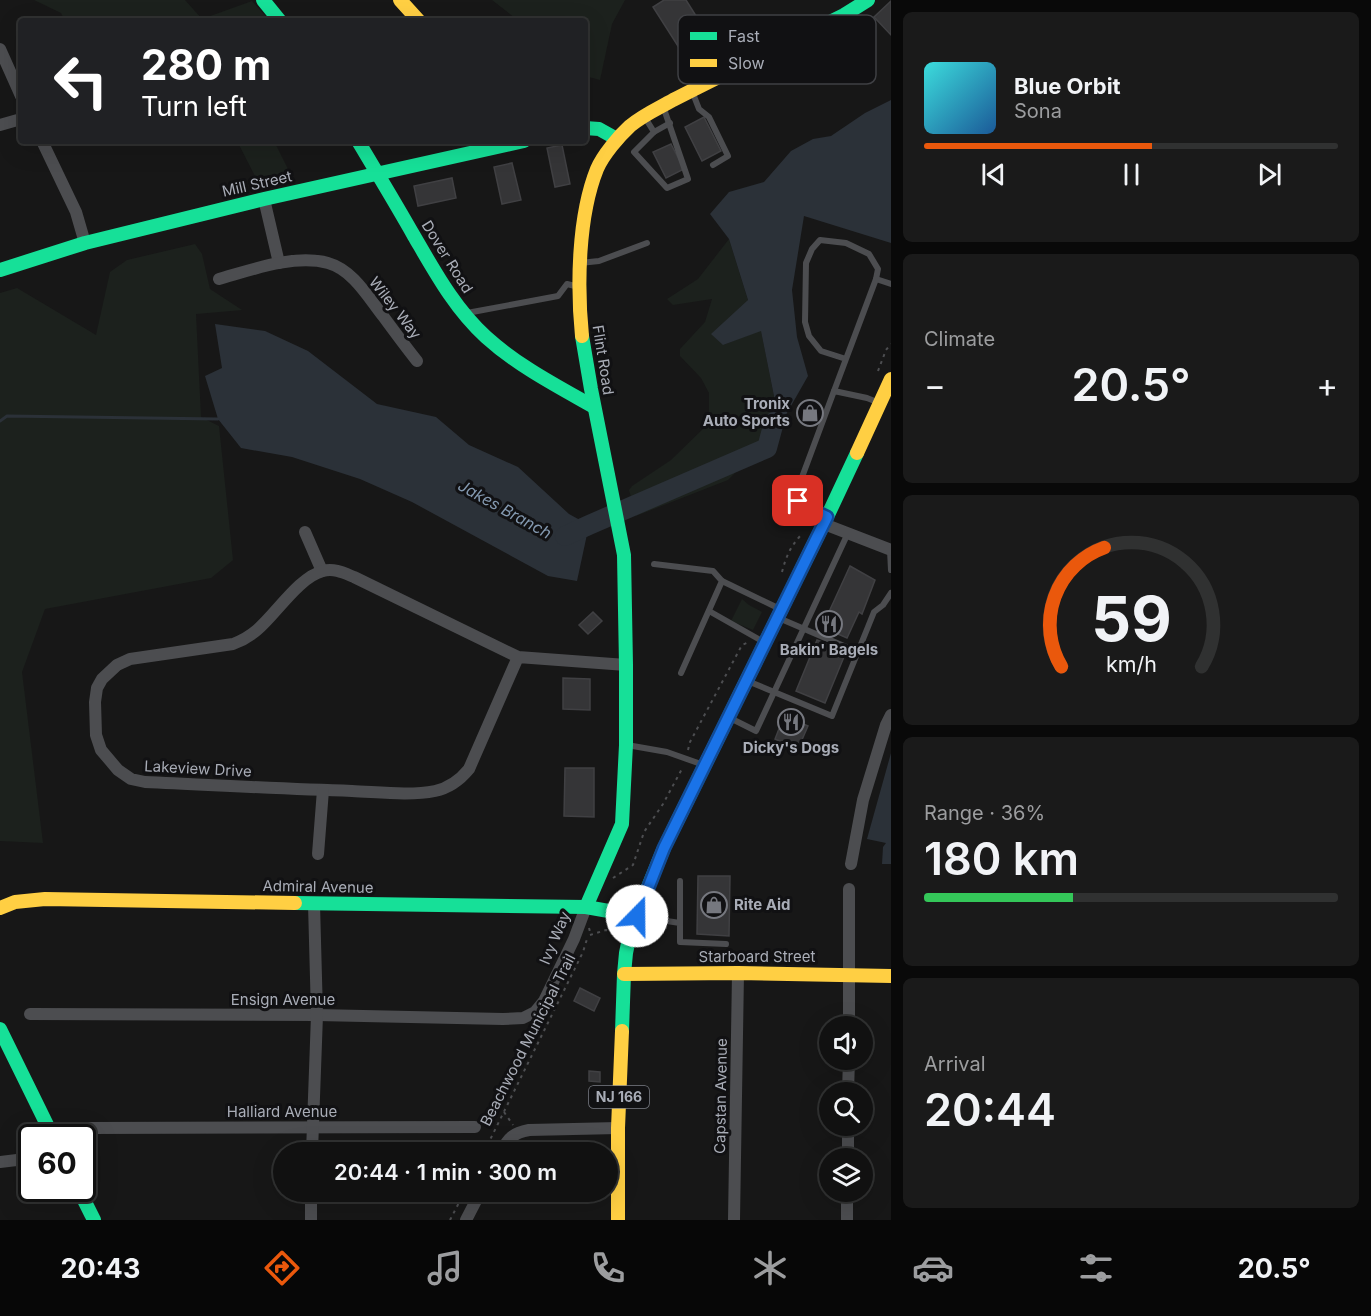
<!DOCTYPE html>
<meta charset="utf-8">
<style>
body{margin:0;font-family:Inter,sans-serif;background:#1a1a1a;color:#f1f3f6;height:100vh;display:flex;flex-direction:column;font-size:22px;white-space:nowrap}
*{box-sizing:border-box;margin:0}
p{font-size:20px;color:#9c9d9f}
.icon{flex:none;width:33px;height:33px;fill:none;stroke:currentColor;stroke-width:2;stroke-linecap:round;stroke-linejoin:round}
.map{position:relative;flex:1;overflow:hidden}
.panel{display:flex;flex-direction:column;gap:12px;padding:12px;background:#090909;width:480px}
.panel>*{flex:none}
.top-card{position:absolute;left:18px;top:18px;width:570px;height:126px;border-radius:6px;box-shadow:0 6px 24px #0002,0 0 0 2px #303131;background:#202124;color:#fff;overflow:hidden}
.controls{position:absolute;left:819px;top:1016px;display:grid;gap:12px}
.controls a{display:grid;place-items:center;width:54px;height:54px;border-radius:50%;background:#111;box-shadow:0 6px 24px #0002,0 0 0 2px #303131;font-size:30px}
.speed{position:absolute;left:18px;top:1124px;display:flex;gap:12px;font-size:30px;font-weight:700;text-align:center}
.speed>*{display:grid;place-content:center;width:78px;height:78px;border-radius:50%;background:#111;box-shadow:0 6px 24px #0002,0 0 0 2px #303131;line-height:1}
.speed .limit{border:3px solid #111;border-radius:9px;background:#fff;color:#111}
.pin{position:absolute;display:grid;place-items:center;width:51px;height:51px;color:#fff;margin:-26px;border-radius:12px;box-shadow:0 3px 9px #0006}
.me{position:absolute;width:66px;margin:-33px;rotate:22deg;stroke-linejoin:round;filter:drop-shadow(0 0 4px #0008)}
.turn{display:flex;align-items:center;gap:21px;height:126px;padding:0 24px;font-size:27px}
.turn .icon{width:78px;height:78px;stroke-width:2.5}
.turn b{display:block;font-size:42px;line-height:51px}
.big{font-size:45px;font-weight:600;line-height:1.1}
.panel .tile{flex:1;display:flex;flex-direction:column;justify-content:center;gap:9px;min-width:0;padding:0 21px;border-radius:9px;background:#1a1a1a}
.panel .dial{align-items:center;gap:0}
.dial svg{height:156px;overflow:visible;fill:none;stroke:#303131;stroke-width:7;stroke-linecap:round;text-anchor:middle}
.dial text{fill:#f1f3f6;stroke:none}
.song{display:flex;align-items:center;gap:18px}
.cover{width:72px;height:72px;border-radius:9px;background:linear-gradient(135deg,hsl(180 70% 55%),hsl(210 70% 35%))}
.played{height:6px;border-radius:3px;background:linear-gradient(90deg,#ea580c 55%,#303131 55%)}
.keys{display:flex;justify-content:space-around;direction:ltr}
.heat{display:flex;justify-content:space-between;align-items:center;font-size:33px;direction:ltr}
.charge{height:9px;border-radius:4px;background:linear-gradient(90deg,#34c759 36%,#303131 0)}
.trip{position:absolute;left:273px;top:1142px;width:345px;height:60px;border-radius:30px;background:#111;box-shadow:0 6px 24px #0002,0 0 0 2px #303131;font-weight:600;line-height:60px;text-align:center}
.tab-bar{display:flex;height:96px;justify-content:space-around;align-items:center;background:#070707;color:#9c9d9f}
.tab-bar .icon{width:42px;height:42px}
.tab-bar .current{color:#ea580c}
.tab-bar b{font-size:27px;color:#f1f3f6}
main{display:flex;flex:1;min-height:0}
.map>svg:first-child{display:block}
.green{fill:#1c211d}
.water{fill:#2b3138}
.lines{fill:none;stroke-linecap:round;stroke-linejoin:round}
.stream{stroke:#2b3138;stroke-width:3}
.river{stroke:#2b3138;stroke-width:20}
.building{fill:#353537;stroke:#404043;stroke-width:1.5}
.path{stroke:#4d4e51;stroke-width:2;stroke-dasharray:3 4.5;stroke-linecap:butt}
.lane{stroke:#4c4d50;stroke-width:6}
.street{stroke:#4c4d50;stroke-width:12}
.fast{stroke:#16e098;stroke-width:14}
.slow{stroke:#ffcf43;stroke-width:14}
.route-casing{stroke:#114b97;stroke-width:15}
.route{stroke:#1a73e8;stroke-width:10}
.labels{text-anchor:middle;stroke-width:6;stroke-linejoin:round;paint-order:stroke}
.shield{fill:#111113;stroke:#7b7e86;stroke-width:1.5}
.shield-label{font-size:14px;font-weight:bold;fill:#a9adb7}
.street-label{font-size:15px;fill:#a9adb7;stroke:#111113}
.poi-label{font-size:15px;font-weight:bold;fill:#a9adb7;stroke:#111113}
.water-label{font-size:16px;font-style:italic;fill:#8398af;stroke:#111113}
.key{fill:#111113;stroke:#3f4044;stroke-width:1.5}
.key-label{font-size:16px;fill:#a9adb7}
</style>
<main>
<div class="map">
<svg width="891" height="1220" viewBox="0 0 891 1220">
<rect width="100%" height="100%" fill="#171717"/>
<g class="green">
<polygon points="34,0 185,0 202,19 252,1 270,21 65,21 61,13"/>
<polygon points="492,0 625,0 612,24 600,80 585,76 585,21 519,21"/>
<polygon points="237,141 274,141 290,173 257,180"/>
<polygon points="729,239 748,300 723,345 761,330 775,401 758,450 728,480 636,516 629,490 632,486 671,460 709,423 709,393 701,378 680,356 680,349 705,322 712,299 673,305 667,299 698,279"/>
<polygon points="195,244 202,254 210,289 242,310 196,314 201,417 219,426 233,560 211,578 45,609 22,672 43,843 0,841 0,293 17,288 96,335 110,272 127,260"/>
<polygon points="742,599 749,605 762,612 753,630 731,621"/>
</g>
<g class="water">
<polygon points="891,100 891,243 804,216 792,290 797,337 808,376 767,448 775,401 761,331 723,345 711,334 748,300 729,239 710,214 729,192 764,182 791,151 813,139 831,136 865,113"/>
<polygon points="215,324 265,331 308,351 377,404 436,417 469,445 518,467 569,514 589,525 577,581 548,576 412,502 360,479 292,457 241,448 218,419 205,376 222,368"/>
<polygon points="891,753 891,864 882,864 883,847 886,843 867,839"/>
</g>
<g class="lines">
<polyline class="stream" points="0,421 7,416 218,419"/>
<polyline class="river" points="565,536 589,525 767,448 774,422"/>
</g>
<g class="building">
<polygon points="664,0 686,0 710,38 683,54 653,7"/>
<polygon points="891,1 891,35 874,17"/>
<polygon points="704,117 721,151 702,161 685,127"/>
<polygon points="671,144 684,169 666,178 653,152"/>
<polygon points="562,145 570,184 555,187 547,148"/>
<polygon points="512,163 521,200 502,204 494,167"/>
<polygon points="452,178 456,198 418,206 414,186"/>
<polygon points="850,566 875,580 862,614 859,612 847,638 822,627"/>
<polygon points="593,612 602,621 588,634 579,625"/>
<polygon points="817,640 846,652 825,703 796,691"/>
<polygon points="563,678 590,679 590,710 563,709"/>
<polygon points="784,716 808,726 798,749 775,739"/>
<polygon points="565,768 594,768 594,817 564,816"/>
<polygon points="698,876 730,876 729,936 697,934"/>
<polygon points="580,988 600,998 594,1011 574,1001"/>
<polygon points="589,1071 600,1072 600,1082 589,1081"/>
</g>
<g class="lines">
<g class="path">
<polyline points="878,371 886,350 891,344"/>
<path d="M782,572C786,557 790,547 801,535"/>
<polyline points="688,750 690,742 742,645 749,642"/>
<polyline points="613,878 633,865 644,832 663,804 683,767"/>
<polyline points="589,928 591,935"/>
<polyline points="590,935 606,930 614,932"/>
<polyline points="504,1112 513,1125"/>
<polyline points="484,1152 583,952 587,939"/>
<polyline points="450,1220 465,1191"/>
</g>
<g class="lane">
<polyline points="692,91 699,109 709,117 728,156 713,165"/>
<polyline points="644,116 654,132 634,152 667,188 688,179 663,106"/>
<polyline points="654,132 670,123"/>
<polyline points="580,263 599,261 647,243"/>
<polyline points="876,279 891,284"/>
<polyline points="467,313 558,296 567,284 579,287"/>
<polyline points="834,391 876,279 878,269 869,254 846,243 820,240 812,249 806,263 805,322 809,336 821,351 846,359"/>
<path d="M825,517C814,511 802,507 795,496L834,391L867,398L877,402"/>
<polyline points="890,550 891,570"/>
<polyline points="654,564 713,571 722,581 681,673"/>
<polyline points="722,581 778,608"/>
<polyline points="709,611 762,641"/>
<polyline points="781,619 858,652"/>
<polyline points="750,682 832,716 874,612 883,605 891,593"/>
<polyline points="732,719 756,731 848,533"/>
<polyline points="627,745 667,752 701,764"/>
<polyline points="640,917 680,923 680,942 726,944"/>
<polyline points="680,923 680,881"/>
</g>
<g class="street">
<polyline points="0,49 21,96"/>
<polyline points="0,125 21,119"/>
<polyline points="42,141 76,212 85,243"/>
<polyline points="264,199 279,263"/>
<path d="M219,279C251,270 294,254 328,263C353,270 368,297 383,316C394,331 405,346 417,361"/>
<polyline points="824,524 891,550"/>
<polyline points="305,532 322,571"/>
<path d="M518,657L469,769C460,780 449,788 435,791C410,796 378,792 352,791C283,789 214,785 145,782L131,779L118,770L101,750L96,735L95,702L97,688L102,679L117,665L130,659L233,644C241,641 250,636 257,630C276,614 299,577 323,571C334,568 344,573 354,577L518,657L626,665"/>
<polyline points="318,854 323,790"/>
<polyline points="851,864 863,800 886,725 891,715"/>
<polyline points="30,1014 317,1015 503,1019 523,1018 535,1012 544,1001 574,939 586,907"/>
<polyline points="849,1026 849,889"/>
<polyline points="848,1092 849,1059"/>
<polyline points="89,1128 475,1127"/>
<polyline points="312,1152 317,1015 314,904"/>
<path d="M501,1152C508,1138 513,1133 529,1130L618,1128"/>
<polyline points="848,1158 848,1125"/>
<polyline points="0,1162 25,1159"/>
<polyline points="311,1220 311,1191"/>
<polyline points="466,1220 481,1191"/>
<polyline points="734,1220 738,973"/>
<polyline points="847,1220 847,1191"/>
</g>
<g class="fast">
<polyline points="263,0 280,21"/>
<polyline points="771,51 844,15 868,0"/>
<polyline points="585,128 599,129 617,139"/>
<path d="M358,141C377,173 396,204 414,236C435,272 455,309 486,337C518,366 557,386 594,407"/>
<polyline points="0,270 85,243 264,199 524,141"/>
<polyline points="582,336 591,389 624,555 626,665 626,745 622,824 586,907"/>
<polyline points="295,903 586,907 637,916"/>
<polyline points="0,1029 53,1137"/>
<polyline points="622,1031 624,974 626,953 631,929 664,848 827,517 857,453"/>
<polyline points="78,1188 94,1220"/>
</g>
<g class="slow">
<polyline points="400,0 419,21"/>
<path d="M582,336C577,286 578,216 597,169C603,155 619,136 630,126C643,115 659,108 673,100C706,83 739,67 771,51"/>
<polyline points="857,453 891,379"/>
<polyline points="0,908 15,902 45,899 295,903"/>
<polyline points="624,974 738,973 891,976"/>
<polyline points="618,1220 618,1128 622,1031"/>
</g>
</g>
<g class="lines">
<defs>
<polyline id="route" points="637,916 664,848 827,517 806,507 798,501"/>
</defs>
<use href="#route" class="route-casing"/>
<use href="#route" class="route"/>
</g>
<defs>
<symbol id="shop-ring" viewBox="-11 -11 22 22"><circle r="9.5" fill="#111113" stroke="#76787f" stroke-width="1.5"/><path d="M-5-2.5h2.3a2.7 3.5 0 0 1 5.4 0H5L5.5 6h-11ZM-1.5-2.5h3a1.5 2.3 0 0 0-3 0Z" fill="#76787f"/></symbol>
<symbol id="restaurant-ring" viewBox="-11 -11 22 22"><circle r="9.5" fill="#111113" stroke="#76787f" stroke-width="1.5"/><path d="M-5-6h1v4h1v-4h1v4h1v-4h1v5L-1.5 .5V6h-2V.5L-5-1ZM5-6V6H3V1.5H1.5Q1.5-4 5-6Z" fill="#76787f"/></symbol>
</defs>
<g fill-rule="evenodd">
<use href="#shop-ring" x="795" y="398" width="30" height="30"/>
<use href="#restaurant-ring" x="814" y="609" width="30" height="30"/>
<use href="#restaurant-ring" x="776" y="707" width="30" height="30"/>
<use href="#shop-ring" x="699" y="890" width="30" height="30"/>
</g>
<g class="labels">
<rect class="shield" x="589" y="1086" width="60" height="22" rx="4.5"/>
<g class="shield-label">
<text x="619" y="1102">NJ 166</text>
</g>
<g class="street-label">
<text transform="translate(257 184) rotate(-13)" y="5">Mill Street</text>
<text transform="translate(447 257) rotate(58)" y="5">Dover Road</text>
<text transform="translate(395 308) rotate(52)" y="5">Wiley Way</text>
<text transform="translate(603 360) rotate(81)" y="5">Flint Road</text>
<text transform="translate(198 769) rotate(3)" y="5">Lakeview Drive</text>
<text transform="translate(318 887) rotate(1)" y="5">Admiral Avenue</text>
<text transform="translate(555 938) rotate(-67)" y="5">Ivy Way</text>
<text x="757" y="962">Starboard Street</text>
<text x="283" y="1005">Ensign Avenue</text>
<text transform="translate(528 1040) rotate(-63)" y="5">Beachwood Municipal Trail</text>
<text transform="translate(721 1096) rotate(-89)" y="5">Capstan Avenue</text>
<text x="282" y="1117">Halliard Avenue</text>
</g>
<g class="poi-label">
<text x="790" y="409" text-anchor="end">Tronix<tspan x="790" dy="17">Auto Sports</tspan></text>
<text x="829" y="655">Bakin' Bagels</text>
<text x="791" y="753">Dicky's Dogs</text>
<text x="734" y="910" text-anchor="start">Rite Aid</text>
</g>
<g class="water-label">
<text transform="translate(505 509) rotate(29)" y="6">Jakes Branch</text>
</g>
</g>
<rect x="678" y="15" width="198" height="69" rx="9" class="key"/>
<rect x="690" y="32" width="27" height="8" fill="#16e098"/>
<rect x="690" y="59" width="27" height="8" fill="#ffcf43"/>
<g class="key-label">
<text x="728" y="42">Fast</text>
<text x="728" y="69">Slow</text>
</g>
</svg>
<div class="controls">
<a><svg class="icon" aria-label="sound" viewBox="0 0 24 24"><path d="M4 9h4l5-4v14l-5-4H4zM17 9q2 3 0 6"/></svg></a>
<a><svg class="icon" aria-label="search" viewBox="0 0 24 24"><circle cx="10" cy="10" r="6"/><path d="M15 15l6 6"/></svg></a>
<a><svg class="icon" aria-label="layers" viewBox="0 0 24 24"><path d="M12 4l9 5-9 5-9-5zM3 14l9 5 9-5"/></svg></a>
</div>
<div class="speed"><div class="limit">60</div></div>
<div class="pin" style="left:798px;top:501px;background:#d93025"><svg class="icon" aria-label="arrive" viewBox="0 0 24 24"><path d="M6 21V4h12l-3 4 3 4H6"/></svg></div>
<svg class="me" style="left:637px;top:916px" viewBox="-20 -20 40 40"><circle r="19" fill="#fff"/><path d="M0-13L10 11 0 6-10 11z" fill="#1a73e8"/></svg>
<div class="trip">20:44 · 1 min · 300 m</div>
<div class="top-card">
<div class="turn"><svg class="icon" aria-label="left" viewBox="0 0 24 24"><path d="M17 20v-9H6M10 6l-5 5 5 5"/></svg><div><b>280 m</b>Turn left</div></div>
</div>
</div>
<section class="panel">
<div class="tile">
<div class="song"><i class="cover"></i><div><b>Blue Orbit</b><p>Sona</p></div></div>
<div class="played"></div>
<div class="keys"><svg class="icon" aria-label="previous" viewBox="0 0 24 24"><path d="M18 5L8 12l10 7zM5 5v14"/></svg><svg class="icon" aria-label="pause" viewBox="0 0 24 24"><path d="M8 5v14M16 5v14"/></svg><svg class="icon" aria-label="next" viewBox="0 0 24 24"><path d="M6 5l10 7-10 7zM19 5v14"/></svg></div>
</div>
<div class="tile"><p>Climate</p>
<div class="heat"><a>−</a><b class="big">20.5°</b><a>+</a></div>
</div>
<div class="tile dial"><svg viewBox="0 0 100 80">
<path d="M14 69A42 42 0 1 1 86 69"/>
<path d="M14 69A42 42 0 0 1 36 8" stroke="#ea580c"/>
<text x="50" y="56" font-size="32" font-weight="700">59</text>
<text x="50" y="72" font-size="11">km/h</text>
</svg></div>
<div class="tile"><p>Range · 36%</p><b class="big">180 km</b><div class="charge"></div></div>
<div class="tile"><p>Arrival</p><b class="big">20:44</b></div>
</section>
</main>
<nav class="tab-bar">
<b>20:43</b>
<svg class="icon current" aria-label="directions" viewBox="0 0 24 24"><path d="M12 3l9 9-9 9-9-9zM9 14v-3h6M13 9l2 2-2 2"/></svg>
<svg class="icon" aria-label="music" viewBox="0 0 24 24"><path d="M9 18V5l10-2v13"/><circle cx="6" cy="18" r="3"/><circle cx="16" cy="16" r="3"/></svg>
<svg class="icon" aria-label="phone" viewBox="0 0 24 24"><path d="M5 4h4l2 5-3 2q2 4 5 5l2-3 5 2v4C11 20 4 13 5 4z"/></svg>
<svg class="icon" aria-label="climate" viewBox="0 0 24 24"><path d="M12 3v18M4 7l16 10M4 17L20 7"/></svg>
<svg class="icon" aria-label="car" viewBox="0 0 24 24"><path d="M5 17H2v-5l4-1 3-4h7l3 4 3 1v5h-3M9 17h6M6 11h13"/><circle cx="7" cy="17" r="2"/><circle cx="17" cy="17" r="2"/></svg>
<svg class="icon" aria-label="filters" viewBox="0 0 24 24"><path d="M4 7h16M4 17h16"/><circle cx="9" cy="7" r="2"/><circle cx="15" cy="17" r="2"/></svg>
<b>20.5°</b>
</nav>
